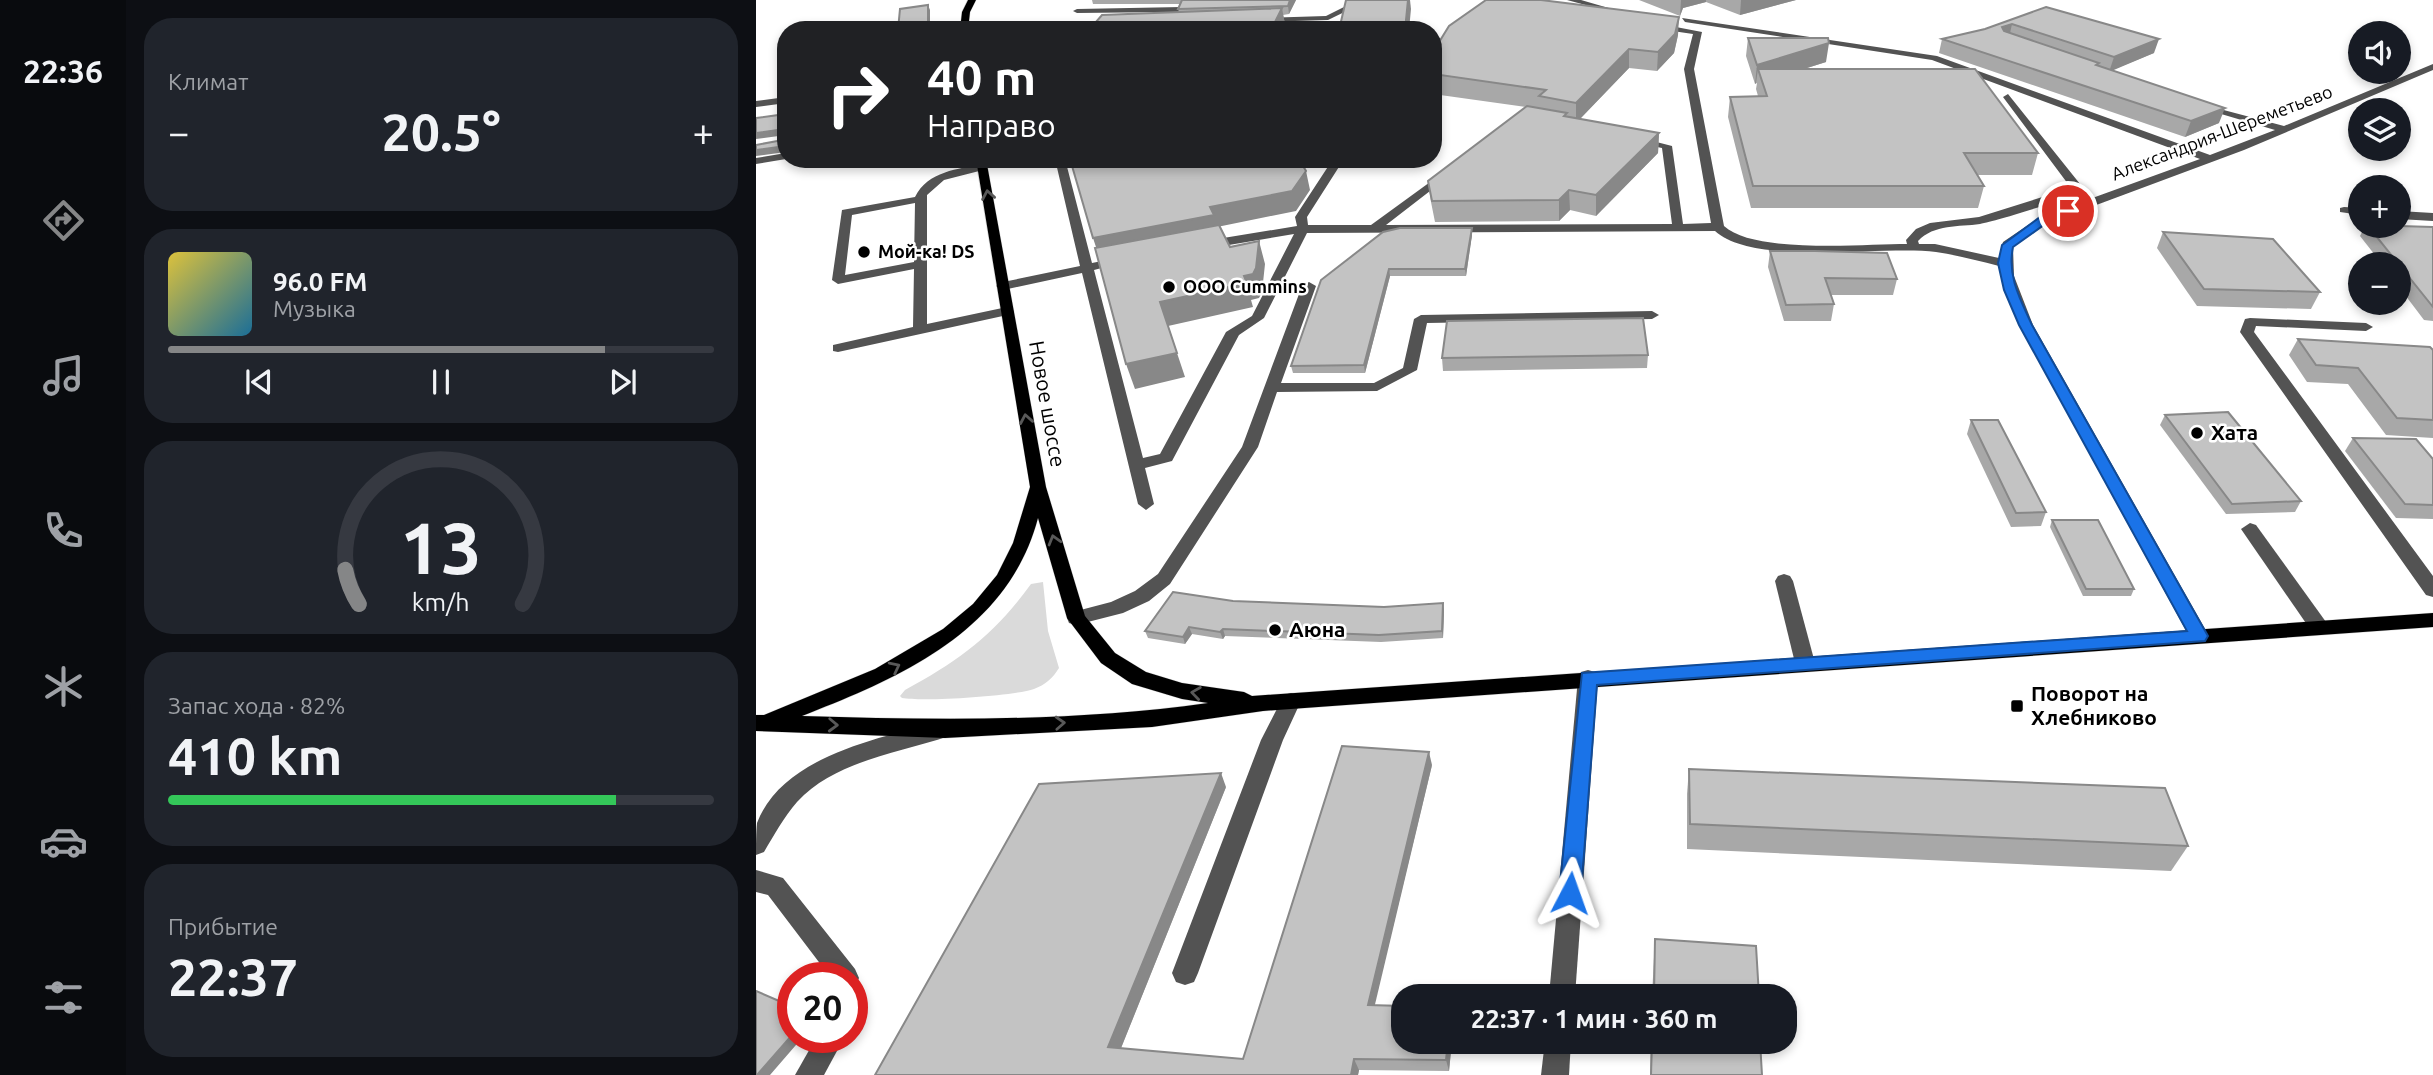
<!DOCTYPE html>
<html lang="ru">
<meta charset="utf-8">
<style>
body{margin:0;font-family:Ubuntu,sans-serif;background:#20242c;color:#f1f3f6;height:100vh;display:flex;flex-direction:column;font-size:26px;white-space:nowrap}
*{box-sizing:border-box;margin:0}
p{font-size:23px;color:#9ea1a6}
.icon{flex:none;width:38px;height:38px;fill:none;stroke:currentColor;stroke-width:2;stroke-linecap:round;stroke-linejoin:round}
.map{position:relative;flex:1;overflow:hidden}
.side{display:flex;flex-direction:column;gap:18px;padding:18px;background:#0d0f14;width:630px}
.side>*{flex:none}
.guide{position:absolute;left:21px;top:21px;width:665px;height:147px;border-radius:28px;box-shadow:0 4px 10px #0003;background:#202124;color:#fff;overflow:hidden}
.tools{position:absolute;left:1592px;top:21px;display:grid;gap:14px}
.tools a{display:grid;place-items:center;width:63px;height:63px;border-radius:50%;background:#171b24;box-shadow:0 4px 10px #0003;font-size:35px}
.speed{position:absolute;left:21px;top:962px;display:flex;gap:14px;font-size:35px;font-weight:700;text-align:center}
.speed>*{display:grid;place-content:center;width:91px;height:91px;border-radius:50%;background:#171b24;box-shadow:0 4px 10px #0003;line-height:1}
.speed .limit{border:10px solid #d22;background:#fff;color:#111}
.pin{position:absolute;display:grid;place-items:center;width:60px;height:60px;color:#fff;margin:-30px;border:4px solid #fff;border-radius:50%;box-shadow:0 2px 7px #0007}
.me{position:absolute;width:77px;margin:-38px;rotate:4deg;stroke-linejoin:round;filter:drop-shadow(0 0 5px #0008)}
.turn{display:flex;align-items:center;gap:24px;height:147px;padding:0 35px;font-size:32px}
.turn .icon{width:91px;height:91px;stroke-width:2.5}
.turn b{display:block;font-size:49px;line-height:60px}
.big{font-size:52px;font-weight:700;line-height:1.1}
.side .card{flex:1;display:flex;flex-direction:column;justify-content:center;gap:10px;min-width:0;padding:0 24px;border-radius:28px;background:#20242c}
.side .dial{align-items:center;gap:0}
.dial svg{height:182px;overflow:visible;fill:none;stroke:#363941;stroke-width:7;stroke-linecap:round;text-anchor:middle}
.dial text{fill:#f1f3f6;stroke:none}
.song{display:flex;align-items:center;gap:21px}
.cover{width:84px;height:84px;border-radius:10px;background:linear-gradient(135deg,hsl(50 70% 55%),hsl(200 70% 35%))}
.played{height:7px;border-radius:4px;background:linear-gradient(90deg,#858687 80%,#363941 80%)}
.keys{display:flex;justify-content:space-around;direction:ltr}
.heat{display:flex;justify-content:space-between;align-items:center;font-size:38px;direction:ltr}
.charge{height:10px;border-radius:5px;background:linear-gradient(90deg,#34c759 82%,#363941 0)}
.trip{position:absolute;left:635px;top:984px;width:406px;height:70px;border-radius:28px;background:#171b24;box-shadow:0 4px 10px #0003;font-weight:700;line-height:70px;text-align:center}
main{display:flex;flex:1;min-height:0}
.tabs{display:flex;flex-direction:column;width:126px;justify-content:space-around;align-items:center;background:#090b0e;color:#9ea1a6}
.tabs .icon{width:49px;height:49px}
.tabs .on{color:#858687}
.tabs b{font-size:32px;color:#f1f3f6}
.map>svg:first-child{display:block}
.green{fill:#dadada}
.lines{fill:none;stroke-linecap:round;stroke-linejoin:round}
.major-casing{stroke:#dbdbdb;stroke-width:1}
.minor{fill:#535353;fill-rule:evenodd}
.major{fill:#000;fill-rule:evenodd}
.wall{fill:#a8a8a8}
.shaded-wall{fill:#888}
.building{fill:#c3c3c3;stroke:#888;stroke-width:2}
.oneway{stroke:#595959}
.route{fill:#1a73e8;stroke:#114b97;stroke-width:2}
.poi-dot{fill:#000;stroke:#fff;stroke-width:2.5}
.labels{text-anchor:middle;stroke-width:5;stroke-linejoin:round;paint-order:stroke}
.far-street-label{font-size:18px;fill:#000;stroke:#fff}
.far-poi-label{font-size:18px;font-weight:bold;fill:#000;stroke:#fff;text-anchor:start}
.street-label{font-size:21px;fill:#000;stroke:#fff}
.poi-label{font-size:21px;font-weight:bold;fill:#000;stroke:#fff;text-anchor:start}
</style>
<main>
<nav class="tabs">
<b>22:36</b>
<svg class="icon on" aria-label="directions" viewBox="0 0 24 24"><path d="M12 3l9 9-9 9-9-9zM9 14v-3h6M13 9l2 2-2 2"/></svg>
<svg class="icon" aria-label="music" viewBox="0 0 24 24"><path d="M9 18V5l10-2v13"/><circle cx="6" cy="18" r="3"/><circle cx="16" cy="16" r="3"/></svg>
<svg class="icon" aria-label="phone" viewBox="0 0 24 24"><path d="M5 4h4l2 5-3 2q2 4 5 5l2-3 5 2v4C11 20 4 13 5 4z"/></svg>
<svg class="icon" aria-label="climate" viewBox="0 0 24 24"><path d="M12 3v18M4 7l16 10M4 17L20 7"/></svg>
<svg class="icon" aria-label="car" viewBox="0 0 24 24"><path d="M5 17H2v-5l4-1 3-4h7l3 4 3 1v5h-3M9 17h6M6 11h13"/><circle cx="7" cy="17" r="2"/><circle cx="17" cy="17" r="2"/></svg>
<svg class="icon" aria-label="filters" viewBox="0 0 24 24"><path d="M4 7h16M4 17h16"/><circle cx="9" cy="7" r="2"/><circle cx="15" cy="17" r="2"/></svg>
</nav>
<section class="side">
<div class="card"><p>Климат</p>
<div class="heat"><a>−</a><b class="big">20.5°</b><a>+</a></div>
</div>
<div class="card">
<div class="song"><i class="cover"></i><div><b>96.0 FM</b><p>Музыка</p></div></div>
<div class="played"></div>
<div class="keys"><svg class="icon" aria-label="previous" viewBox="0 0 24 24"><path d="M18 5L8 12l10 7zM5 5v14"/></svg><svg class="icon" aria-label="pause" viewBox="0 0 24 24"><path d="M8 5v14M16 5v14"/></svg><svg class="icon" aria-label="next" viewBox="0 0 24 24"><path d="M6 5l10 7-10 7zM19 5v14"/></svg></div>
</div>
<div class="card dial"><svg viewBox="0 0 100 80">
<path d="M14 69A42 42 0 1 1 86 69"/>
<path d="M14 69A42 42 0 0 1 8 54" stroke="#858687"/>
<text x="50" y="56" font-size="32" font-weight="700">13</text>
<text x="50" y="72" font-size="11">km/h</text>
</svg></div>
<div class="card"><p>Запас хода · 82%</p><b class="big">410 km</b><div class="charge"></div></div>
<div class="card"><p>Прибытие</p><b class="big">22:37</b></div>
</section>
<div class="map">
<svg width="1677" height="1075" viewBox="0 0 1677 1075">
<rect width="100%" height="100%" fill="#fff"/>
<path class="green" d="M287,582L292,631L303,668C297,678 289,685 278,689C258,696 168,702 146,698L144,696L149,690C204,660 238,635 275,584Z"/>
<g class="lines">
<defs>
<g id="major">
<polygon points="212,0 220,0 214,12 212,30 204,30 206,12"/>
<path d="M220,159H230L290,487L329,616L359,653L390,672L426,683L488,692L496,696L1677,613V627L507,711L396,727L189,738L0,731V715H8L119,669L187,629L217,604L241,575L257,543L274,487ZM282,518L311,618L345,663L376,684L426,699L452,703C318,722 181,720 46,716C146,677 252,631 282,518Z"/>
</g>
</defs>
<use href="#major" class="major-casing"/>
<g class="minor">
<polygon points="602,0 625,0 609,2 572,20 504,22 500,20 504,18 570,16"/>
<polygon points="811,0 825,0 856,9 852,11"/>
<polygon points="426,7 414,25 410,23 417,12 321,13 317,11 321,9"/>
<path d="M926,18L1181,56L1454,155L1519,130L1445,108V104L1528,126L1677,64V70L1488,150L1292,223L1257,247L1258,276L1277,325L1453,636L1450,641H1436L1433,636L1263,325L1247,286L1243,266C1223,261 1201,255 1180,252C1126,245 999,267 959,231L551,233L508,318L483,335L416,461L389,468L398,504L390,510L382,504L326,273L247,290L240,286L247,282L324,266L299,159H309L336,263L366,257L372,261L338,270L387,458L404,454L470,332L496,316L538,234L449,249L443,245L449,241L541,226L539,217L577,159H588L551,217L552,225H615L692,169L697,172L696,174L630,225L916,224L906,148L877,142V138L881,137L916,146L927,224L955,223L928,69L937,34L896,28L899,23L946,32L938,69L968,226C998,254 1108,244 1151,244L1150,240L1160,229L1174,223L1223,217L1315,188L1247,97L1252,94L1328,189C1314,199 1243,220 1224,224C1203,227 1178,224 1162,241L1163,244H1179L1243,258L1247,242L1284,217L1444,159L1176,60L929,22Z"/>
<polygon points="349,23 346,28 301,30 305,27"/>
<polygon points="30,97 30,103 0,107 0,101"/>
<polygon points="30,153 30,159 0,164 0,158"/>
<path d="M227,164L231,165V169L188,180L171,195V324L251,307L258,311L256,314L82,352L77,351V345L157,327L158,269L82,284L76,280L86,210L159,197C172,171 202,169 227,164ZM159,203L158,262L89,275L96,215Z"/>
<polygon points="1588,207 1605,208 1605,215 1584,212 1584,208"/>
<polygon points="1643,211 1677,213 1677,221 1643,219"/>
<polygon points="553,282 560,286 525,383 618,383 647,368 658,319 665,315 896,311 903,315 896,319 671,323 661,370 621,391 521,392 502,447 414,584 393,601 367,613 320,625 313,623 311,618 313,613 355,602 379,591 402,574 486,447 546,286"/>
<polygon points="1494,318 1610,323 1617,327 1610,331 1500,326 1498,332 1677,576 1677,597 1670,595 1484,332 1489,319"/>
<polygon points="1494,523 1500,525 1570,622 1573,627 1570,632 1556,632 1485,529"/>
<polygon points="1028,574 1034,576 1037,581 1059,663 1056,668 1049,671 1042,668 1039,663 1019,581 1022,576"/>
<polygon points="832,670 839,672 842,678 819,996 793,996 822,678 825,672"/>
<polygon points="535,693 542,695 545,701 527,740 442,973 438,982 429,985 420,982 416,973 505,740 528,695"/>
<path d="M186,721L193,724L196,730L193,736C141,754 80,760 41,802C28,817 18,835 8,852L0,855C0,846 0,832 1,823C27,755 125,738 186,721Z"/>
<polygon points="0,870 27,878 99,969 103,978 99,987 96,988 96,978 75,978 12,895 0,892"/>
<polygon points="60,1038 88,1038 68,1075 39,1075"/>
<polygon points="789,1041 815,1041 813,1075 785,1075"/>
</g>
<use href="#major" class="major"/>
</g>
<g class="wall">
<polygon points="336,0 540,0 533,14 527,15 529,24 526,30 333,30 423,12 422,9 424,4 337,4"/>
<polygon points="883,0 1040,0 984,15 950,2 927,8 924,16"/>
<polygon points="1290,7 1398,53 1356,70 1463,123 1429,137 1183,53 1186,39 1229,29"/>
<polygon points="922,35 918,53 901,71 873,68 824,119 903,133 902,153 840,216 814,210 803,221 679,222 675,202 672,181 770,107 677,94 677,52"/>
<polygon points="992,38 1070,62 1048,69 1282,153 1276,175 1221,175 1228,186 1222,208 995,208 972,117 974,97 1002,96 1000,89 1001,83 999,84 990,56"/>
<polygon points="1609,226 1643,226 1677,227 1677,321 1668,320 1643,287 1643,264 1626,264 1604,236"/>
<polygon points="627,232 716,235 710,276 634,276 609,373 537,373 535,366"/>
<polygon points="1407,232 1564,292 1555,309 1441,306 1401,248"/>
<polygon points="1014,251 1141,279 1137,295 1075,295 1078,304 1075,321 1028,321 1012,267"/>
<polygon points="1542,339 1677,350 1677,438 1630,435 1592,384 1551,382 1533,355"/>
<polygon points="892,355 891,368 687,371 686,358"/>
<polygon points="1409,415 1545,501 1539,512 1470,514 1404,425"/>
<polygon points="1215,420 1290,512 1285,526 1255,527 1211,434"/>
<polygon points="1597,438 1677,459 1677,519 1640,518 1589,451"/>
<polygon points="1296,520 1378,589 1375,596 1327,596 1294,527"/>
<polygon points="477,601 628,607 687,603 688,610 687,638 625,642 469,636 467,639 436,634 429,644 392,638 389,631"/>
<polygon points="676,765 618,1005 696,1041 693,1071 603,1070 602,1075 119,1075 470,787 365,1048 487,1059"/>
<polygon points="933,769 1432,846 1415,871 931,849 931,794"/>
<polygon points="899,939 1003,996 896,996"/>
<polygon points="895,1041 1004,1041 1006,1075 894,1075"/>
</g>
<g class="shaded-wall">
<polygon points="534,0 540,0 533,14 532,6"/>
<polygon points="652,0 654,0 655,9 653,30 649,30"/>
<polygon points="925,0 950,0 950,2 927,8 924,16"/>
<polygon points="985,0 1040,0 984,15"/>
<polygon points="172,5 174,10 174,30 172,30"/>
<polygon points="526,8 529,24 526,30 517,30 516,28"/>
<polygon points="923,17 922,35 918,53 901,71 902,52"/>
<polygon points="1256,24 1253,38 1243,41 1246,27"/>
<polygon points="1403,39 1398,53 1353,72 1358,57"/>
<polygon points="1073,43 1070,62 1006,82 1002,69 1000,83 999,84 1001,65"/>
<polygon points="873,49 873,68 820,123 820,103"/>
<polygon points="1469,108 1463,123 1429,137 1435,121"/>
<polygon points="29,129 30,135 0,139 0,133"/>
<polygon points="903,133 902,153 840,216 840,195"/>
<polygon points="30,146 30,152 0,156 0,150"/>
<polygon points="550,171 554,190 540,211 461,227 344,259 337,238 454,207"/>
<polygon points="813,190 814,210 803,221 803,200"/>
<polygon points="716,228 716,235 710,276 709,269"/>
<polygon points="503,241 509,264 506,292 503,298 495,300 497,307 412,326 404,302 488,276"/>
<polygon points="633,269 634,276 609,373 608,365"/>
<polygon points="421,353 429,377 379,389 370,364"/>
<polygon points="687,603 688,610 687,638 686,631"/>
<polygon points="433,627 436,634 429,644 427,637"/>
<polygon points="467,629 469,636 467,639 464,632"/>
<polygon points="673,752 676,765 616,1017 612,1005"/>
<polygon points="465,773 470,787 361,1058 352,1047"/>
<polygon points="37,1034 37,1038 46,1038 14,1075 1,1075"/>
<polygon points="692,1041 696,1041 693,1071 690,1060"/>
<polygon points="598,1059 603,1070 602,1075 595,1075"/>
</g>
<g class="building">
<polygon points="426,0 534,0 532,6 422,9"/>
<polygon points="590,0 652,0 649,30 583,30"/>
<polygon points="730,0 785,0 923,17 919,34 902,52 873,49 820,103 783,96 790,90 677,74 677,52 693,26"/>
<polygon points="172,5 172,30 142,30 144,9"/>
<polygon points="1290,7 1403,39 1358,57 1256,24 1246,27 1248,31 1343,63 1340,65 1469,108 1435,121 1186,39 1229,29"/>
<polygon points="526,8 516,28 458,30 333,30 346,15"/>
<polygon points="992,38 1072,38 1073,43 1001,65"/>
<polygon points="1002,69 1219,69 1282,153 1208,153 1228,186 997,186 974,97 1011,96"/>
<polygon points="771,106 811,113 808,116 903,133 840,195 813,190 803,200 676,201 672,181"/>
<polygon points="30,114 30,146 0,150 0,145 27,140 29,129 0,133 0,118"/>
<polygon points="314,159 543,159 550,171 536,191 454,207 458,215 337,238"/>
<polygon points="463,225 474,247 503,241 500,268 497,274 488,276 491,283 404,302 421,353 370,364 339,248"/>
<polygon points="1612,226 1643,226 1677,227 1677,307"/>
<polygon points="644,228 716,228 709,269 633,269 608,365 535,366 565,280 627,232"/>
<polygon points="1407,232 1517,239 1564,292 1448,289"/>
<polygon points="1014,251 1059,251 1131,253 1141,279 1069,278 1078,304 1030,305"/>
<polygon points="887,318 892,355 686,358 691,321"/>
<polygon points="1542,339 1674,347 1677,350 1677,420 1641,418 1602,368 1560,365"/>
<polygon points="1472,412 1545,501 1476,504 1409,415"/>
<polygon points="1215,420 1242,420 1290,512 1260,513"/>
<polygon points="1597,438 1660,439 1677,459 1677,505 1649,504"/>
<polygon points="1296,520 1342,520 1378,589 1330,589"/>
<polygon points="417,592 477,601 628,607 687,603 686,631 623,635 467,629 464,632 433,627 427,637 389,631"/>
<polygon points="586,746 673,752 612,1005 648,1006 648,1041 692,1041 690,1060 598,1059 595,1075 119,1075 283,784 465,773 352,1047 487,1059"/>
<polygon points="933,769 1409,788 1432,846 934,824"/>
<polygon points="899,939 1000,946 1003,996 898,996"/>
<polygon points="0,991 37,1007 37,1034 1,1075 0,1075"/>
<polygon points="896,1041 1004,1041 1006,1075 895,1075"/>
</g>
<defs><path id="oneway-chevron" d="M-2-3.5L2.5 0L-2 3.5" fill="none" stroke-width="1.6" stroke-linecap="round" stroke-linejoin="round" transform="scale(1.75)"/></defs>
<g class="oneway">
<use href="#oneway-chevron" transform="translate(232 195) rotate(-100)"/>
<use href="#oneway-chevron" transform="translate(270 419) rotate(-100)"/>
<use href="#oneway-chevron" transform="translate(298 540) rotate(-106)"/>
<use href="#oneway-chevron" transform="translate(139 667) rotate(-27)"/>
<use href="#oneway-chevron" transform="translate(440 693) rotate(-172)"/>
<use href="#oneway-chevron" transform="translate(304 723) rotate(-3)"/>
<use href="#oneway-chevron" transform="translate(77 725) rotate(2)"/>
</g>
<path class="route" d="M1312,208L1317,211L1315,213L1292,222L1257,247C1251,276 1264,299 1276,325L1452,636L1449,641L841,685L825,893L822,900L814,903L806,900L803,893L826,673L1431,631L1263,325L1248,290L1242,263L1246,245L1284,217Z"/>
<g class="poi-dot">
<circle cx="108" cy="252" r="7"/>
<circle cx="413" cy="287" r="7"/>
<circle cx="1441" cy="433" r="7"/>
<circle cx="519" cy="630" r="7"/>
<rect x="1254" y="699" width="14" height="14" rx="3.5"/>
</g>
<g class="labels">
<g class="far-street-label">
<text transform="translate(1466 133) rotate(-21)" y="6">Александрия-Шереметьево</text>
</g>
<g class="far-poi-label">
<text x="122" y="258">Мой-ка! DS</text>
<text x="427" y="293">OOO Cummins</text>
</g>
<g class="street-label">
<text transform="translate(291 404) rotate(80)" y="7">Новое шоссе</text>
</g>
<g class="poi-label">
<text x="1455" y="440">Хата</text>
<text x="533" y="637">Аюна</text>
<text x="1275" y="701">Поворот на<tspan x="1275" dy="24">Хлебниково</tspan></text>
</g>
</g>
</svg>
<div class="tools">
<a><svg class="icon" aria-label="sound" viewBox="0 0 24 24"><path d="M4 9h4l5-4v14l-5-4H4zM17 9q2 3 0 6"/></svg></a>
<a><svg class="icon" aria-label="layers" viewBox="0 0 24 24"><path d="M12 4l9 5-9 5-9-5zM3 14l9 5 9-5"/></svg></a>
<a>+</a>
<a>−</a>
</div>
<div class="speed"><div class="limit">20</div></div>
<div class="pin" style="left:1312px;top:211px;background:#d93025"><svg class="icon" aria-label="arrive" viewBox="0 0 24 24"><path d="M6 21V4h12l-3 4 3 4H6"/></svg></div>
<svg class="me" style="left:814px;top:893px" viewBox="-20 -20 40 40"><path d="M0-17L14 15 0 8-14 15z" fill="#1a73e8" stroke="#fff" stroke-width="4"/></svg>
<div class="trip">22:37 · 1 мин · 360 m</div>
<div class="guide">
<div class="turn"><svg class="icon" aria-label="right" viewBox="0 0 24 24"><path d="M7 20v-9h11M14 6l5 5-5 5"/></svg><div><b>40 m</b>Направо</div></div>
</div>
</div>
</main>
